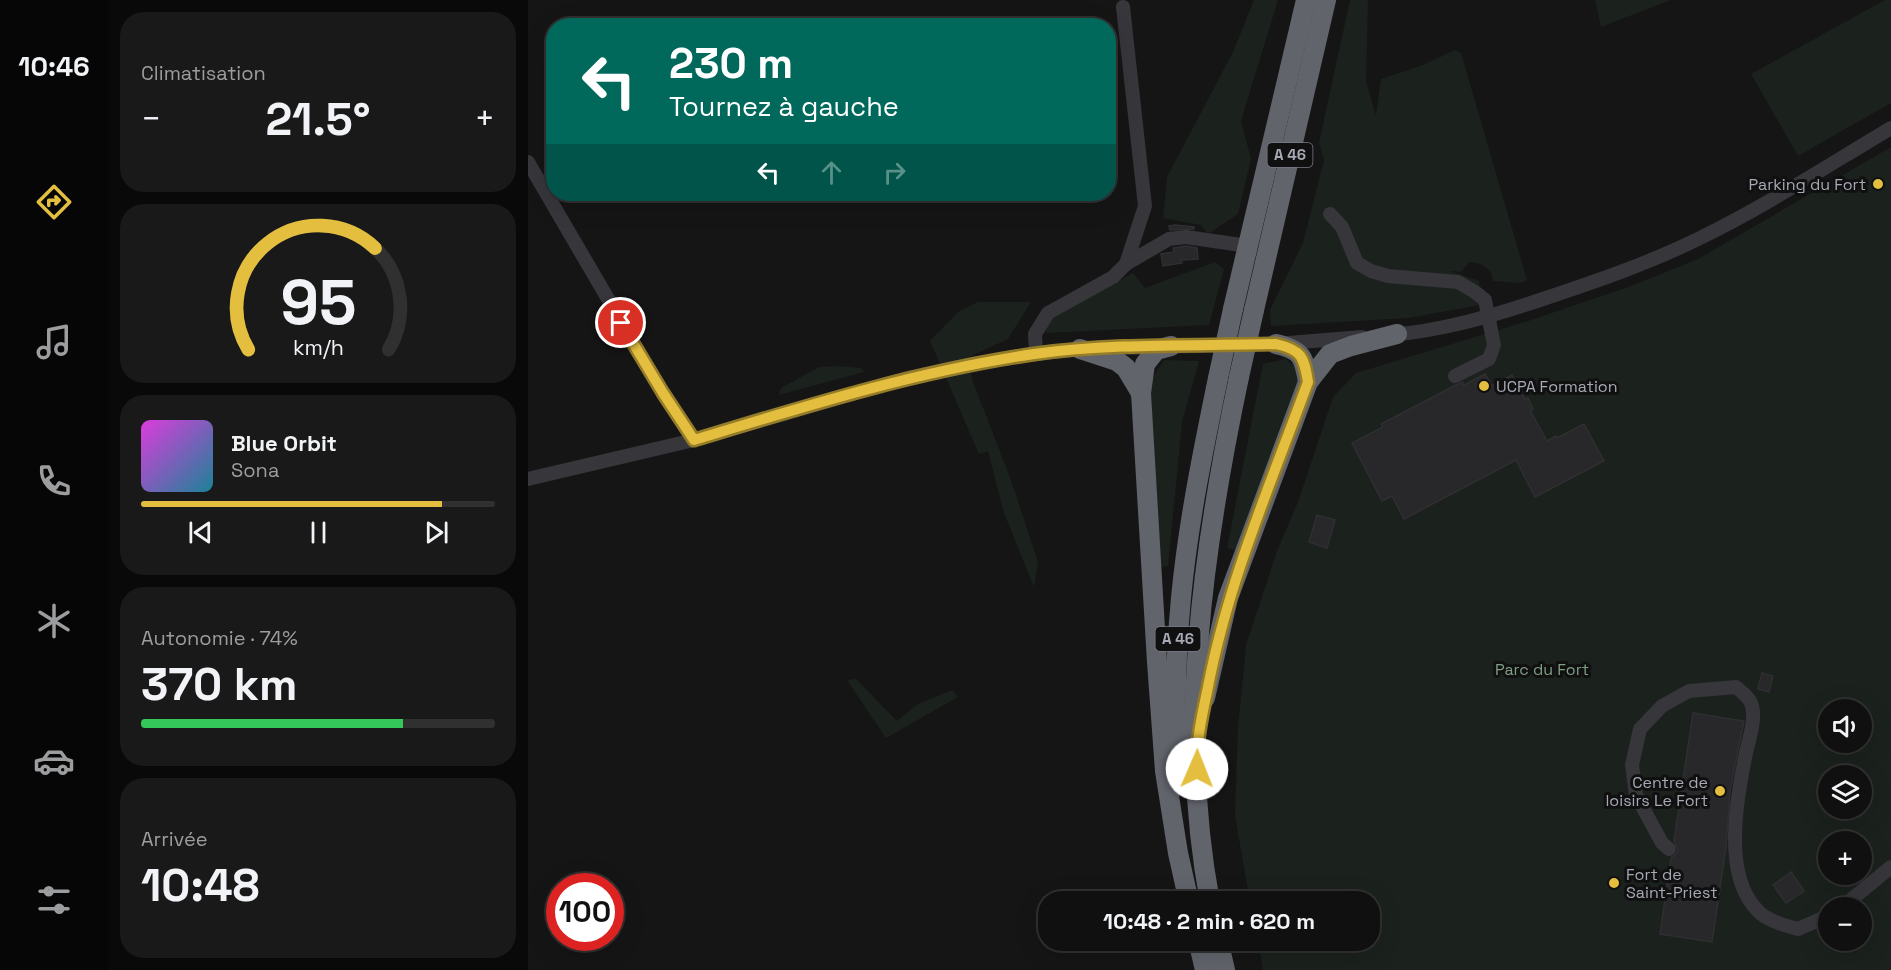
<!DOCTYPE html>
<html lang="fr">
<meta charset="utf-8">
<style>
body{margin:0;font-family:"Space Grotesk",sans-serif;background:#191919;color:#f1f3f6;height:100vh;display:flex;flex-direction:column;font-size:22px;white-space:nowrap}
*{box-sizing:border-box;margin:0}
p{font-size:20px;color:#9c9d9f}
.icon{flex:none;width:33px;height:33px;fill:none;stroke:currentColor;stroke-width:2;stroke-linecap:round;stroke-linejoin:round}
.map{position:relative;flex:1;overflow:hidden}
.sheet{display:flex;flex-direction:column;gap:12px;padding:12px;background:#090909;width:420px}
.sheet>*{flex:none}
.guide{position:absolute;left:18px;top:18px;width:570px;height:183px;border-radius:24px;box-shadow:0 6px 24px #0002,0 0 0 2px #303030;background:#00695c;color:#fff;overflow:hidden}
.fabs{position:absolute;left:1290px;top:699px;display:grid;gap:12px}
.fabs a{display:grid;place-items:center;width:54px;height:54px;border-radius:50%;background:#101010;box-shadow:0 6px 24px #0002,0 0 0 2px #303030;font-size:30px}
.speed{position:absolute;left:18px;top:873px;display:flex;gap:12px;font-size:30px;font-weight:700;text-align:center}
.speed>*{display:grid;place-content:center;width:78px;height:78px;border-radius:50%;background:#101010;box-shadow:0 6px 24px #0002,0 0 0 2px #303030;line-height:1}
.speed .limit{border:9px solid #d22;background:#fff;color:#111}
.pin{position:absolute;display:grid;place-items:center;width:51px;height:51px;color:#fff;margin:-26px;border:3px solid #fff;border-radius:50%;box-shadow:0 2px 6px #0007}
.me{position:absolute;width:66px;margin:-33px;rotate:1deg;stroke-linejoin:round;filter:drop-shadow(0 0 4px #0008)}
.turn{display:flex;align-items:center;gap:21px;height:126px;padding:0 24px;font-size:27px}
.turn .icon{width:78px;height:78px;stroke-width:2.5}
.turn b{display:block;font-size:42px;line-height:51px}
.lanes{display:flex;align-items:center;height:57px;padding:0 24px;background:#0003;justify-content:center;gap:30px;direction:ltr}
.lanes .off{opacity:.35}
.big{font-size:45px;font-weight:700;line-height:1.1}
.sheet .widget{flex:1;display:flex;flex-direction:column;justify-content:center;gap:9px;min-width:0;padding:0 21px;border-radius:24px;background:#191919}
.sheet .dial{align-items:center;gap:0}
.dial svg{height:156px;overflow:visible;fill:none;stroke:#303030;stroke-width:7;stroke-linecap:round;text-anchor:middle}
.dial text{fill:#f1f3f6;stroke:none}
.song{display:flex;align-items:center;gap:18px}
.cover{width:72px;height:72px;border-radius:9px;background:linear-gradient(135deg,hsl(300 70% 55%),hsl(190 70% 35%))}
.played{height:6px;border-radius:3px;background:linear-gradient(90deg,#e4bf3f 85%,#303030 85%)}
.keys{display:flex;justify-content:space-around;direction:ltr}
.heat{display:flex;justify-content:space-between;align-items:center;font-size:33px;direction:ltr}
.charge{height:9px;border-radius:4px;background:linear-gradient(90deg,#34c759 74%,#303030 0)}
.trip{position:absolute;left:510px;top:891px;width:342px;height:60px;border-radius:24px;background:#101010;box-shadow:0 6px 24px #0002,0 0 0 2px #303030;font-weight:700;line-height:60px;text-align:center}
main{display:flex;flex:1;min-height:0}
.tabs{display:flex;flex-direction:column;width:108px;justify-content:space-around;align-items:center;background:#060606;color:#9c9d9f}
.tabs .icon{width:42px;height:42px}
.tabs .current{color:#e4bf3f}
.tabs b{font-size:27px;color:#f1f3f6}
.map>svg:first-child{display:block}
.green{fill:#1b211d;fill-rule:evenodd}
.building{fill:#28282a;stroke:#2f2f32;stroke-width:1.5}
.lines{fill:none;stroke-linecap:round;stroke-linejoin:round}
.minor{stroke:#36363b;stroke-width:14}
.highway{stroke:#62646c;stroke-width:20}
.highway-bridge{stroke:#62646c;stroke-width:20}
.route-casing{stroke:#947c29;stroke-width:15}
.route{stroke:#e4bf3f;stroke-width:10}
.poi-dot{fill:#e4bf3f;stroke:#101011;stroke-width:2}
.labels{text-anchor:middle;stroke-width:6;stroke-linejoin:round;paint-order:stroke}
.shield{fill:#101011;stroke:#7a7c84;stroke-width:1.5}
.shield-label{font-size:15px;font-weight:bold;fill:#a7aab5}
.poi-label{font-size:16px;fill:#a7aab5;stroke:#101011;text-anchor:end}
.park-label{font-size:16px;fill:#809f85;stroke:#101011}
</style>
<main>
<nav class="tabs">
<b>10:46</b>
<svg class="icon current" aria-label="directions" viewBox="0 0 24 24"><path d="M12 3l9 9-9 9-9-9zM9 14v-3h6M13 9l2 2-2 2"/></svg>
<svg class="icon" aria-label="music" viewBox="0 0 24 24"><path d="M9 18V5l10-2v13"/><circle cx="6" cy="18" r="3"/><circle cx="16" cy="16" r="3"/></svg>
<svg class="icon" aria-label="phone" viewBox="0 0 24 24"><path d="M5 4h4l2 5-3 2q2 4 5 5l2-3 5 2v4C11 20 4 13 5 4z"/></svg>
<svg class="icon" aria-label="climate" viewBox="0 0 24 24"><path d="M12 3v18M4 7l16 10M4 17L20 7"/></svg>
<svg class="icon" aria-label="car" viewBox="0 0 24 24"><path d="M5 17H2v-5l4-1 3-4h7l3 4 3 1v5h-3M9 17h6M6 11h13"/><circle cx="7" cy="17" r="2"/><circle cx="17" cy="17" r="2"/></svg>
<svg class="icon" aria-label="filters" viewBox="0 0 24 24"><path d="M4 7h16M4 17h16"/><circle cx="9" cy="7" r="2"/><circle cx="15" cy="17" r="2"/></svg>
</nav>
<section class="sheet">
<div class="widget"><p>Climatisation</p>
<div class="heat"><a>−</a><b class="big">21.5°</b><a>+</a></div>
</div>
<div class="widget dial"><svg viewBox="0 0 100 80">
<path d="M14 69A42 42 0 1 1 86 69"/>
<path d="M14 69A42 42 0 0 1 79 17" stroke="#e4bf3f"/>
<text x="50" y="56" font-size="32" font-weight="700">95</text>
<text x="50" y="72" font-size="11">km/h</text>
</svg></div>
<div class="widget">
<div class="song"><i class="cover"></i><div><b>Blue Orbit</b><p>Sona</p></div></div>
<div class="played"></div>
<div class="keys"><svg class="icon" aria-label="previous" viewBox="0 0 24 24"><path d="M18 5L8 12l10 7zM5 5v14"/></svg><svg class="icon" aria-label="pause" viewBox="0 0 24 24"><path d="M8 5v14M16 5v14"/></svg><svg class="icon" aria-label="next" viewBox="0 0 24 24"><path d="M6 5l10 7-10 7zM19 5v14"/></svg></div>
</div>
<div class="widget"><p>Autonomie · 74%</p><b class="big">370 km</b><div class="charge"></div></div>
<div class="widget"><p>Arrivée</p><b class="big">10:48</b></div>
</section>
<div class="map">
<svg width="1363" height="970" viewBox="0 0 1363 970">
<rect width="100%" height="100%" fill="#151516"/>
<g class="green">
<polygon points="726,0 750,0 713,121 723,159 710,214 680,234 673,225 635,218 639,177 705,52"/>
<path d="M822,0H840L838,81L848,116L853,79L895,65L927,50L933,53L999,280L992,283L965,281C964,267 953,263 941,262L933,272L922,271L951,281L952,305L880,318L743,326L742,310L775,243L796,160L791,143Z"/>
<polygon points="1067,0 1143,0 1073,27"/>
<polygon points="1357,0 1363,0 1363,103 1270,156 1223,74"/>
<path d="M1363,147V970H735L730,941L842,940V902H722L707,816L710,727L718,645L749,551L770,502L805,397L828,373L1000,321L1106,285L1170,259ZM1300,710H1334V742H1300ZM1300,776H1334V808H1300ZM1300,842H1334V874H1300ZM1300,908H1334V940H1300Z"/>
<polygon points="687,262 696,269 681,325 518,333 516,323 605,273 617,288"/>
<polygon points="450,302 503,302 480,339 439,358 445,382 483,480 510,562 506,587 476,513 460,451 451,454 402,341 430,312"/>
<polygon points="757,359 769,367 769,390 708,550 699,548 735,364"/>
<polygon points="636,360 671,361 654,422 640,566 633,567 622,382"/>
<polygon points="312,366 333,368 336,372 251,395 253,388 291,367"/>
<polygon points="328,679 369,721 390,704 424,690 430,697 358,738 319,680"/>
</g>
<g class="building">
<polygon points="647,225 666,227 666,229 642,230 641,226"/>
<polygon points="658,246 669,248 670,259 653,260 654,263 635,266 633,254 646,252 645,248"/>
<polygon points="957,374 964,386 984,375 997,399 1000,398 1005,409 1002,410 1019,441 1028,436 1029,438 1056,424 1076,461 1007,497 988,460 876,519 864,496 854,501 824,443 855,427 853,424 930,384 934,382 936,385"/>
<polygon points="789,515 807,520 799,548 781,542"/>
<polygon points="1234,673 1245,676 1241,692 1230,689"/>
<polygon points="1165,713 1216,721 1202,790 1198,847 1184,942 1132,934 1143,858 1147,855 1150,850 1146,841"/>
<polygon points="1263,872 1276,891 1258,903 1245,885"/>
</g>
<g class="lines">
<g class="minor">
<polyline points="0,162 135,393 166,440"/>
<polyline points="802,214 814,227 829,263 843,271 860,276 930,282 947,292 957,300 966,345 961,359 927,376"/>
<polyline points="598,264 641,239 658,237 720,246"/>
<path d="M862,335C913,331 964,316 1012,300C1066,282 1119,264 1170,239C1236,207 1299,166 1363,128"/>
<polyline points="508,354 507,334 520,313 585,277 598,264 617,206 595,7"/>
<polyline points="0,479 166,440 379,378 444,364 508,354 552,349 748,344 834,337"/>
<path d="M1141,849L1134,843L1108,795L1104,765L1112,729L1134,706L1161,691L1208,687C1212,691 1221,697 1223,703C1229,717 1221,739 1218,753C1209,797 1194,874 1229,910C1239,921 1256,925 1270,929L1300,916"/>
<polyline points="1313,908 1363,867"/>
</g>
<g class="highway">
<polyline points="705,309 778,0"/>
<polyline points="726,310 798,0"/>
<path d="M748,344C774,350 776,357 780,382"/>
<polyline points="643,346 628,350 617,364 613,393 629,662 637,771 650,853 661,902"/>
<polyline points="552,349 589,361 598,368 613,393"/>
<polyline points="677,698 700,598 780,382 802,354 823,346 869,334"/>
<path d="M648,753C647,701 648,649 653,598C660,524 675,451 690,378"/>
<path d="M682,902C649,727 675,548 711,377"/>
<polyline points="670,940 677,970"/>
<polyline points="690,940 697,970"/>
</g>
<g class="highway-bridge">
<polyline points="711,377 726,310"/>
<polyline points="690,378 705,309"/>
</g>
</g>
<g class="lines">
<defs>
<path id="route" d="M93,323L135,393L166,440C278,406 390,371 506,354C584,343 670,346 748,344C774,350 776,357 780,382C743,483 700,582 680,687C674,715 668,741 669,769"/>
</defs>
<use href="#route" class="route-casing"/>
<use href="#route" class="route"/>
</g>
<g class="poi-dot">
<circle cx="1350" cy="184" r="6"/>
<circle cx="956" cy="386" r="6"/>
<circle cx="1192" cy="791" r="6"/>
<circle cx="1086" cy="883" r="6"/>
</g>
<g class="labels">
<g class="shield">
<rect x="739.5" y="143" width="45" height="24" rx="4.5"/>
<rect x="627.5" y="627" width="45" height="24" rx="4.5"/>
</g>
<g class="shield-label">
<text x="762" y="160">A 46</text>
<text x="650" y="644">A 46</text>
</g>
<g class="poi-label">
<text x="1338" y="190">Parking du Fort</text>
<text x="968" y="392" text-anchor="start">UCPA Formation</text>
<text x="1180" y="788">Centre de<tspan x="1180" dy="18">loisirs Le Fort</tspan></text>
<text x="1098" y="880" text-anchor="start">Fort de<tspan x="1098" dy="18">Saint-Priest</tspan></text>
</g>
<g class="park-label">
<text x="1014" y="675">Parc du Fort</text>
</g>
</g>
</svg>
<div class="fabs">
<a><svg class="icon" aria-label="sound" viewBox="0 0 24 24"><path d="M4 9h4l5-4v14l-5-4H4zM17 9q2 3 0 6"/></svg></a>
<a><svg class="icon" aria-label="layers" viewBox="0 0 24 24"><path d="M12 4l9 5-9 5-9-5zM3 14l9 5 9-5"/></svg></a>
<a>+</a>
<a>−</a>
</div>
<div class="speed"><div class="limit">100</div></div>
<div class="pin" style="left:93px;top:323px;background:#d93025"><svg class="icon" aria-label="arrive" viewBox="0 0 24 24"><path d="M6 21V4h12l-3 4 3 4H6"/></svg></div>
<svg class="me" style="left:669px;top:769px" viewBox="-20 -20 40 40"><circle r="19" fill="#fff"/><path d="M0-13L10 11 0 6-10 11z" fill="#e4bf3f"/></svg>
<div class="trip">10:48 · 2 min · 620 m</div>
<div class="guide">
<div class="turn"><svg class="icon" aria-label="left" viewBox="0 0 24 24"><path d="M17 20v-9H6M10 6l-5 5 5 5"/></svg><div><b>230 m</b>Tournez à gauche</div></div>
<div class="lanes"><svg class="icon" aria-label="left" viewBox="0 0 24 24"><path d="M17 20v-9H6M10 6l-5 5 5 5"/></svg><svg class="icon off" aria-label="ahead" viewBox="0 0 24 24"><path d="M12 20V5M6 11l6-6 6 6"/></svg><svg class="icon off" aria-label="right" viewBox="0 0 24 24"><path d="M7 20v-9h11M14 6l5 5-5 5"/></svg></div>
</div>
</div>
</main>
